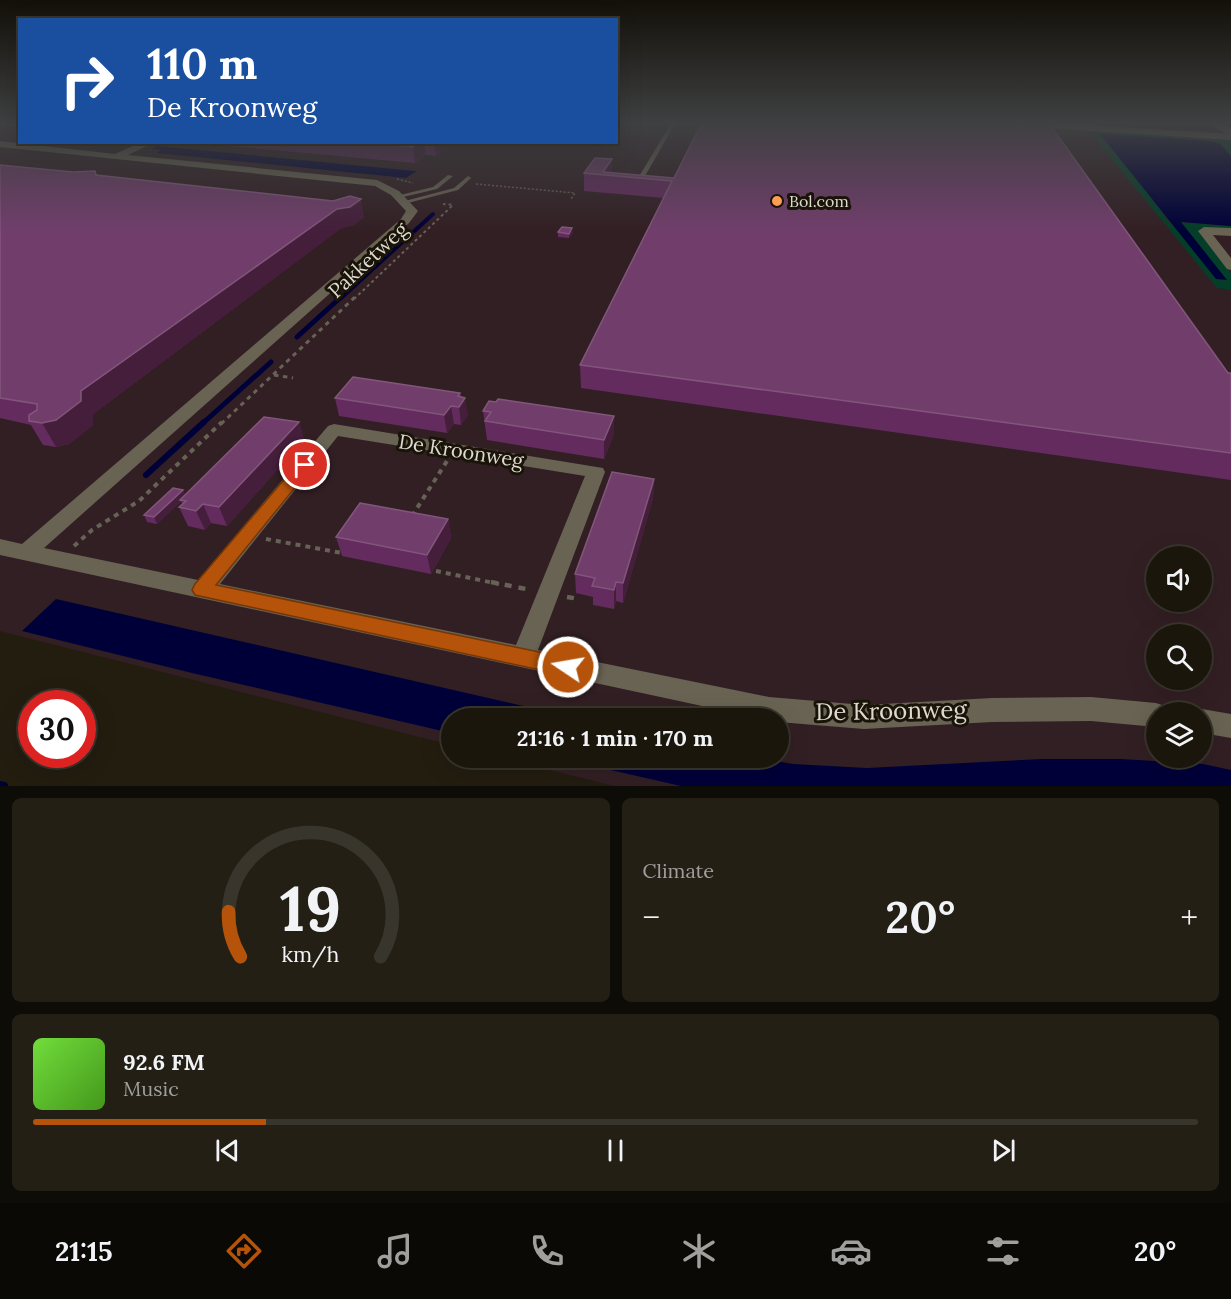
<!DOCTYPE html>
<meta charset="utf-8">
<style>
body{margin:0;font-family:Lora,serif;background:#231f15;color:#f1f3f6;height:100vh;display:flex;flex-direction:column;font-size:22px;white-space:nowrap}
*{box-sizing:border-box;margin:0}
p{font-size:20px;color:#9f9f9d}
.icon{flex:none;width:33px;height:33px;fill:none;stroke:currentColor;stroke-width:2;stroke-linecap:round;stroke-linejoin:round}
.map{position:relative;height:786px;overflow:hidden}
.panel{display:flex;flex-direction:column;gap:12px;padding:12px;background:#0e0c07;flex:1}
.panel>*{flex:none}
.hud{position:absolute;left:18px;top:18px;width:600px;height:126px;border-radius:0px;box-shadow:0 6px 24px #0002,0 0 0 2px #38352d;background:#1a4fa0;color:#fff;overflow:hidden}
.controls{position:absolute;left:1146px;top:546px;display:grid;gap:12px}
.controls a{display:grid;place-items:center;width:66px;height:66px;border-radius:50%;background:#1a160c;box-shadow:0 6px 24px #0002,0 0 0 2px #38352d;font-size:30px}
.speed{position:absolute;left:18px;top:690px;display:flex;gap:12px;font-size:30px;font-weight:700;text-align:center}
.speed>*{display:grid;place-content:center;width:78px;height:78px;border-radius:50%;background:#1a160c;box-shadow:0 6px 24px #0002,0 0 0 2px #38352d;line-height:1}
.speed .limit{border:9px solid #d22;background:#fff;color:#111}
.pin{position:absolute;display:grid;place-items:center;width:51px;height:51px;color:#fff;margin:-26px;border:3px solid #fff;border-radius:50%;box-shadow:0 2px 6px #0007}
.me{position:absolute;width:66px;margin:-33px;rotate:282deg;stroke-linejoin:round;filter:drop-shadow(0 0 4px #0008)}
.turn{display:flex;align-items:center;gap:21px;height:126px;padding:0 30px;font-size:27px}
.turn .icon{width:78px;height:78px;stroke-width:2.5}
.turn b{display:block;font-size:42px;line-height:51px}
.big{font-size:45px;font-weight:800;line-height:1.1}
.panel .tile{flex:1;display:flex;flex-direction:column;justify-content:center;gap:9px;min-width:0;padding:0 21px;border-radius:9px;background:#231f15}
.panel .dial{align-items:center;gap:0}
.dial svg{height:156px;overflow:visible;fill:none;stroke:#38352d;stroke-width:7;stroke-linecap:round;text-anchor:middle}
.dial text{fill:#f1f3f6;stroke:none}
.song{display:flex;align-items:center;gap:18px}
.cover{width:72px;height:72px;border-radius:9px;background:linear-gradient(135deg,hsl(100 70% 55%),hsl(100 70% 35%))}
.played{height:6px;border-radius:3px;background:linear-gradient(90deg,#b45309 20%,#38352d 20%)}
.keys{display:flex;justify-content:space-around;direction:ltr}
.heat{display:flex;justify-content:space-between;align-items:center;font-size:33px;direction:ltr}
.panel .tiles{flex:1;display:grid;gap:12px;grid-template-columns:1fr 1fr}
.tile:last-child{grid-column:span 2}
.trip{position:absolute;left:441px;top:708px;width:348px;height:60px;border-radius:30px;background:#1a160c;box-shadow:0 6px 24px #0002,0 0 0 2px #38352d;font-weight:800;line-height:60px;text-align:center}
.tabs{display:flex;height:96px;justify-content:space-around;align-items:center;background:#0a0905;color:#9f9f9d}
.tabs .icon{width:42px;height:42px}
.tabs .active{color:#b45309}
.tabs b{font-size:27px;color:#f1f3f6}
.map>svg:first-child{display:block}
.industrial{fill:#321f24;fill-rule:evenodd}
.green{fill:#043d28}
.water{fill:#000039}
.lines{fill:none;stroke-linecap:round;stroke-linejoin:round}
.stream-far3{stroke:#000039;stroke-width:4}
.stream-far2{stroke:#000039;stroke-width:5}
.stream-far1{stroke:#000039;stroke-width:6}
.stream{stroke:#000039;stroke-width:8}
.path-far4{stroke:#676256;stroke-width:1.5;stroke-dasharray:2 2;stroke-linecap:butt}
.path-far3{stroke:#676256;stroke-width:2;stroke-dasharray:3 3;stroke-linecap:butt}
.path-far2{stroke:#676256;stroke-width:3;stroke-dasharray:4.5 4.5;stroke-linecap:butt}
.path-far1{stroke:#676256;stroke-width:4;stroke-dasharray:5 5;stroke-linecap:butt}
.path{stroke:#676256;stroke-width:4.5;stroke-dasharray:7 7;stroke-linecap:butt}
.lane{fill:#696353;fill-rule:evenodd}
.street{fill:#696353;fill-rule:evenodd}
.secondary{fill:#696353;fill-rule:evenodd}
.wall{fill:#642b5f}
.shaded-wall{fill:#451e3b}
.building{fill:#713e6c;stroke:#82567b;stroke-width:1.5}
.route{fill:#b45309;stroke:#753606;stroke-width:1.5}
.poi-dot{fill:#fc9d53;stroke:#191407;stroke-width:2}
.labels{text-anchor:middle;stroke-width:6;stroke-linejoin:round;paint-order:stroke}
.far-poi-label{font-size:16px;fill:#dcd9d0;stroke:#191407;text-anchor:start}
.street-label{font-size:20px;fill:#dcd9d0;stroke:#191407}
.near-street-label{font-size:24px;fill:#dcd9d0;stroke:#191407}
</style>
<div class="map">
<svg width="1231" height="786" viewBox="0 0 1231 786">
<rect width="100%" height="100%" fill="#231d10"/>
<path class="industrial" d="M0,122H19L20,142H616L617,122H1231V786H614L501,758H778V718H452L451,745L0,631ZM1156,556H1202V602H1156ZM1156,634H1202V680H1156ZM1156,712H1202V758H1156Z"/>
<polygon class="green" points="1087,129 1231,141 1231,156 1220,144 1211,141 1101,135 1148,191 1168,221 1231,226 1231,230 1200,230 1231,273 1231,290 1217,288"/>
<g class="water">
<polygon points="1100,134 1211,141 1220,144 1231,156 1231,226 1181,222 1227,280 1216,279"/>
<polygon points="157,146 415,171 417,171 406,178 157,153 161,150 152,149"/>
<polygon points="56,599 576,718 452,718 451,733 192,673 22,631"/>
<polygon points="558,758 757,758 793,764 867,768 1042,759 1121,759 1203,764 1231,770 1231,786 681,786"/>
</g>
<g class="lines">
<polyline class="stream-far3" points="340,299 433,214"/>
<g class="stream-far2">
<polyline points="297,337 341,297"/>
<polyline points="202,424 271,362"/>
</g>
<polyline class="stream-far1" points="146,475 204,422"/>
<polyline class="stream" points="0,785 4,786"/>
<g class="path-far4">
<polyline points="397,179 413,183"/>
<polyline points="476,184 575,193 571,199"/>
</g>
<polyline class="path-far3" points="354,299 453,205 443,204"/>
<g class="path-far2">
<polyline points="274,375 293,378"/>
<polyline points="221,424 355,297"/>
</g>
<g class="path-far1">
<polyline points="412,516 447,461"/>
<polyline points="266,539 342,553"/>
<polyline points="74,546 92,530 139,501 222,422"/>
<polyline points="436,571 499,584"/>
</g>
<g class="path">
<polyline points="491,582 531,590"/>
<polyline points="567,597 579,599"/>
</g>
<g class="lane">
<polygon points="3,122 20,125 20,127 1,125"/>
<polygon points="672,122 676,122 641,183 636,184 635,183"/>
<polygon points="448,175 453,176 437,189 399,198 396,196 433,187"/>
<polygon points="468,176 471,178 470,179 458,190 404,204 401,202 454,188"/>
</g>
<g class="street">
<polygon points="997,122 1037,122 1231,134 1231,140 1001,125"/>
<path d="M0,141L115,154L142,142H155L128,155L377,180L399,191L418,211L409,223L44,548L198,580L328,426L334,424L603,468L605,472L538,650L769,697L864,705L992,698L1091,697L1156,703L1165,706L1168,712H1156V727L1091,721L992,722L864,729L778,722V718H758L0,555V539L22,544L401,219L406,211L391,195L375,186L0,147ZM338,436L585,476L516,645L220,584Z"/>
<polygon points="1231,228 1231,236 1213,235 1231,258 1231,270 1227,269 1198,231 1204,227"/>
<polygon points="1202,709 1231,714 1231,738 1202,733 1202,712 1193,712"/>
</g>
<polygon class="secondary" points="1207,122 1221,122 1231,128 1231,137"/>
</g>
<g class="wall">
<polygon points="702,122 1058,122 1055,132 1228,373 1231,373 1231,480 581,388 580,365 664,198 584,191 584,173 612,173 674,178"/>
<polygon points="186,142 442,142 440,145 441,153 436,156 426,155 415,163"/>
<polygon points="0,165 73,172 95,171 97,175 364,217 354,225 341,228 93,414 93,425 69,444 56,447 43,445 31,425 0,418"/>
<polygon points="558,232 573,233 569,238 558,237"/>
<polygon points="460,393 468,415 461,425 454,424 447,433 339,416 335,398"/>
<polygon points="483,411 614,416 614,434 604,459 487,440"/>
<polygon points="299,422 304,440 227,526 211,523 205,530 188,526 179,507 182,504 181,501 157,524 147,522 144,515 183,490 185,495"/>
<polygon points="654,479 653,498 623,603 616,601 614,609 593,605 593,597 576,593 575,574"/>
<polygon points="448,519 451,538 431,574 342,556 336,537"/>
</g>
<g class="shaded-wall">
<polygon points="419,142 424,142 426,155 415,163 413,147"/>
<polygon points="434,142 442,142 440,145 441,153 436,156"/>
<polygon points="612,159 612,176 603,172"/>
<polygon points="361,199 364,217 354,225 341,228 93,414 93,425 69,444 56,447 42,423 81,391 337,209"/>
<polygon points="572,228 573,233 569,238 569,234"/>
<polygon points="460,393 461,403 465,398 468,415 461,425 458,396"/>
<polygon points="451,406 454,424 447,433 444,415"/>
<polygon points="614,416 614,434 604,459 604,440"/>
<polygon points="299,422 304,440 227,526 219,507"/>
<polygon points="654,479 653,498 623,603 623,583"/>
<polygon points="183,490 186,496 157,524 154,517"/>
<polygon points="203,504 211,523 205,530 196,511"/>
<polygon points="448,519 451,538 431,574 427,555"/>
<polygon points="616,582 616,601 614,609 614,590"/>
</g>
<g class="building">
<polygon points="702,122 1048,122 1228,373 1231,373 1231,453 580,365 672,181 584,173 595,158 612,159 603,172 674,178"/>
<polygon points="362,142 419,142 413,147"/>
<polygon points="0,165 73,172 95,171 96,175 333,201 350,196 361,199 350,207 337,209 81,391 81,401 56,420 42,423 29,421 29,415 37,410 37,404 0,398"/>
<polygon points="562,227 572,228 569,234 558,232"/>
<polygon points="353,377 460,393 458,396 465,398 459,407 451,406 444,415 335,398"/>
<polygon points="498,399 614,416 604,440 485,421 491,412 483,411 489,401 496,402"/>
<polygon points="264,417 299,422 219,507 203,504 196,511 179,507 186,501 180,500"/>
<polygon points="612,472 654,479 623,583 616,582 614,590 592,586 595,578 575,574"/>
<polygon points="173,488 183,490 154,517 144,515"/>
<polygon points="360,503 448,519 427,555 336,537"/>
</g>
<linearGradient id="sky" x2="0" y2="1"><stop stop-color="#131009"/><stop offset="0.53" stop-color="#3f4042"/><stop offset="1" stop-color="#3f4042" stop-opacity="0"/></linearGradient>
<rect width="1231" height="232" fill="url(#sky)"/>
<polygon class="route" points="305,460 310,462 312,465 310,469 216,585 568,658 575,661 578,667 575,673 568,676 195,595 192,590 195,584 299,462"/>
<circle class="poi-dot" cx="777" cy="201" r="6"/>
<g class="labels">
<g class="far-poi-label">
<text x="789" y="207">Bol.com</text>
</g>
<g class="street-label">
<text transform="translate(368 260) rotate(-43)" y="7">Pakketweg</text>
<text transform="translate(461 451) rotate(9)" y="7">De Kroonweg</text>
</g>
<g class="near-street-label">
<text transform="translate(891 711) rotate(-1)" y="8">De Kroonweg</text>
</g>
</g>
</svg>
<div class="controls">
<a><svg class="icon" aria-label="sound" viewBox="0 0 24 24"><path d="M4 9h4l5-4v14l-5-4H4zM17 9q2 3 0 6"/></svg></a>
<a><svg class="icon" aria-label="search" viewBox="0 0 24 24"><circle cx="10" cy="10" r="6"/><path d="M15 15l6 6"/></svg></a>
<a><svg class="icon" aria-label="layers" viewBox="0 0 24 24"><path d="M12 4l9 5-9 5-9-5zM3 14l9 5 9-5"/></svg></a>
</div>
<div class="speed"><div class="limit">30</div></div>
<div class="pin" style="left:305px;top:465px;background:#d93025"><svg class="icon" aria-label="arrive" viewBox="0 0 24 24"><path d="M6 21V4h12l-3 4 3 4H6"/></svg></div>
<svg class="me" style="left:568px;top:667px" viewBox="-20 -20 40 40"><circle r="17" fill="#b45309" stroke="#fff" stroke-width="3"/><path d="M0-11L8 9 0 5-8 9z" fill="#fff"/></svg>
<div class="trip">21:16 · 1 min · 170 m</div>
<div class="hud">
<div class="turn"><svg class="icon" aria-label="right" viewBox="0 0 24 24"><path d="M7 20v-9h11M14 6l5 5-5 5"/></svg><div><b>110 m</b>De Kroonweg</div></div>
</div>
</div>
<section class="panel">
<div class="tiles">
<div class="tile dial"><svg viewBox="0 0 100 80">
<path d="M14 69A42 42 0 1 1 86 69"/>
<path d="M14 69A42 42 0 0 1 8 46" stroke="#b45309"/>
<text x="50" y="56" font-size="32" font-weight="700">19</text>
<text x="50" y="72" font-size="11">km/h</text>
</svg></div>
<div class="tile"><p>Climate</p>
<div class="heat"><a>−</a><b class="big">20°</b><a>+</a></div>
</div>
<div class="tile">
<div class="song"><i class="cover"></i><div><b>92.6 FM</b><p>Music</p></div></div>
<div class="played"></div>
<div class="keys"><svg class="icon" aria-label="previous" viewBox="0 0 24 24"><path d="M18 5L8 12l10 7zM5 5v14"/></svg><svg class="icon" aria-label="pause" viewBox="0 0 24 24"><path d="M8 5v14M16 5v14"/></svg><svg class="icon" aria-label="next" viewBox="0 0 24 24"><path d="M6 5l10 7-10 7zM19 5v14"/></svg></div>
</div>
</div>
</section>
<nav class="tabs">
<b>21:15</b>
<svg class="icon active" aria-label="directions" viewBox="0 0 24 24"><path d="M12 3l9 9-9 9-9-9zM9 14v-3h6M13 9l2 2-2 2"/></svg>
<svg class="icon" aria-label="music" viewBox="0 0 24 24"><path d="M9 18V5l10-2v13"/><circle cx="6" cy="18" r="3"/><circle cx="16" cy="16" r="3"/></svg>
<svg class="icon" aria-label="phone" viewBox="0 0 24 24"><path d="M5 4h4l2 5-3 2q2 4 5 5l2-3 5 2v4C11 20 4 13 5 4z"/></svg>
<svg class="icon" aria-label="climate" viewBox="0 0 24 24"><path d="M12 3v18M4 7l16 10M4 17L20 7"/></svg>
<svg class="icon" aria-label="car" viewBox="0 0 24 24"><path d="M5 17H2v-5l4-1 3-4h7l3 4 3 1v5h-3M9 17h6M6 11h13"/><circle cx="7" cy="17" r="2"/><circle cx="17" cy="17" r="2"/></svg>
<svg class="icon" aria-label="filters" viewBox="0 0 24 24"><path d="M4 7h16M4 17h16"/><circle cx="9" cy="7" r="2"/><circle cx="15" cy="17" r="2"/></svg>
<b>20°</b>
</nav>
